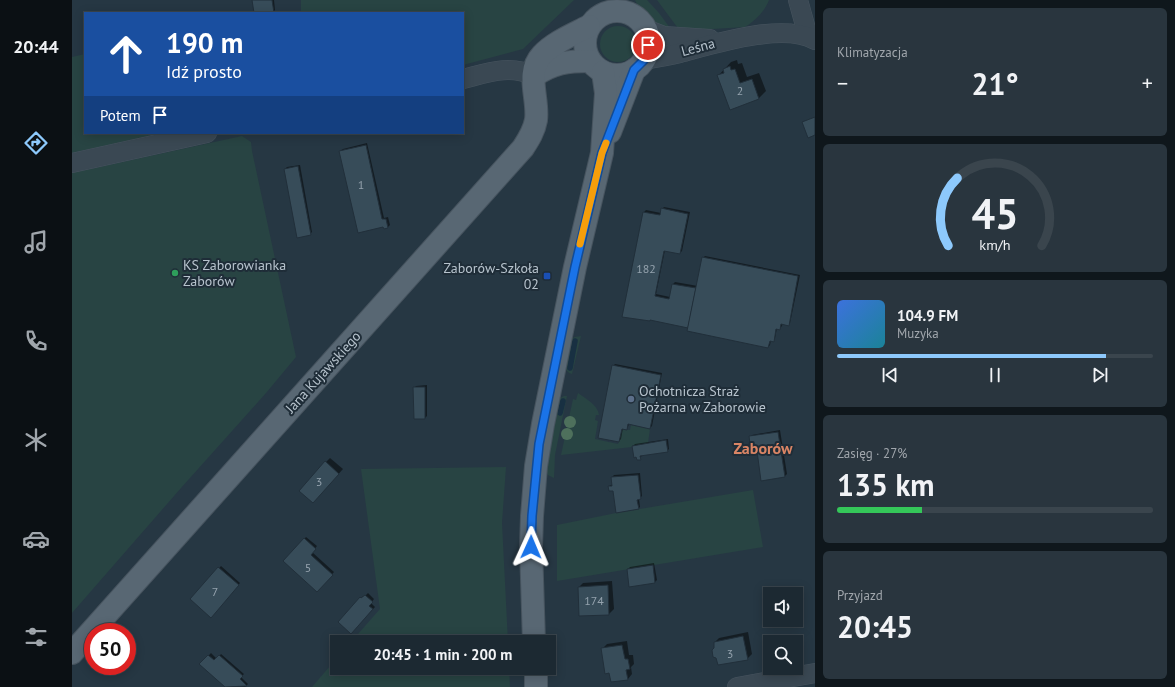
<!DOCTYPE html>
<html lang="pl">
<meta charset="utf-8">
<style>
body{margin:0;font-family:"PT Sans",sans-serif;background:#29353e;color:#f1f3f6;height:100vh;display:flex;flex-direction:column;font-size:15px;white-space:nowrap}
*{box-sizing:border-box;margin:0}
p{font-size:13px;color:#a0a6ac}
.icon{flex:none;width:22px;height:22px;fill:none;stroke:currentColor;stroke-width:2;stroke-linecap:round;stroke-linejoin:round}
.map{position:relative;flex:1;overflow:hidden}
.panel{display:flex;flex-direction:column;gap:8px;padding:8px;background:#0f171c;width:360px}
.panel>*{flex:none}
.top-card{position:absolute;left:12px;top:12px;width:380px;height:122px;border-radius:0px;box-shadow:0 2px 10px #0003,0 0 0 1px #3a454d;background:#1a4fa0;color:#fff;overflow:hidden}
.buttons{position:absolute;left:691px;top:587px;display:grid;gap:8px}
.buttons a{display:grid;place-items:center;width:40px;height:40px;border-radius:0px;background:#1c2932;box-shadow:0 2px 10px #0003,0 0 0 1px #3a454d;font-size:20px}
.speed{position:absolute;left:12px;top:623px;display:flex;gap:8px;font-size:20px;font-weight:700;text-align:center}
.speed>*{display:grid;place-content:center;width:52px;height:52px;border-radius:50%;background:#1c2932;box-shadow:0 2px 10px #0003,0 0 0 1px #3a454d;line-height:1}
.speed .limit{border:6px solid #d22;background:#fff;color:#111}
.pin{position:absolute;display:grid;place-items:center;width:34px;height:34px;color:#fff;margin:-17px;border:2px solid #fff;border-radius:50%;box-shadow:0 1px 4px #0007}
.me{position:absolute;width:44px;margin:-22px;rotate:1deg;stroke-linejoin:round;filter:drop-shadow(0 0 3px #0008)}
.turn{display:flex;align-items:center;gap:14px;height:84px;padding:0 16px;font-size:18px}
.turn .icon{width:52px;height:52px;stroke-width:2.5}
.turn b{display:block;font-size:28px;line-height:34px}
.then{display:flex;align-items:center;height:38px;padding:0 16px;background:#0003;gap:8px;font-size:15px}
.big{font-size:30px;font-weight:700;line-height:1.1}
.panel .card{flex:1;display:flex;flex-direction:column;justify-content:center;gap:6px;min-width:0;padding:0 14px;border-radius:6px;background:#29353e}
.panel .dial{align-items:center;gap:0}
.dial svg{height:104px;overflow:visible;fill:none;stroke:#3a454d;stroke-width:7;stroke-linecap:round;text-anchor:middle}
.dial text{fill:#f1f3f6;stroke:none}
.song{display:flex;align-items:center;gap:12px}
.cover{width:48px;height:48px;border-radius:6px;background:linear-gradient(135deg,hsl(220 70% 55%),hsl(190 70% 35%))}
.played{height:4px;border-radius:2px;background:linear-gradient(90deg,#8dc9fc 85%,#3a454d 85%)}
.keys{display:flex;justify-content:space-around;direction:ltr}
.heat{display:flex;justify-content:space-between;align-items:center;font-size:22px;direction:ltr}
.charge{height:6px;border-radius:3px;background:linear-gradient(90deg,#34c759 27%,#3a454d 0)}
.trip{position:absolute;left:258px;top:635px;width:226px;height:40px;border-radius:0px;background:#1c2932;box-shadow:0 2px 10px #0003,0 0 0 1px #3a454d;font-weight:700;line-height:40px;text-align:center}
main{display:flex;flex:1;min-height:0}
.tabs{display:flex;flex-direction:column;width:72px;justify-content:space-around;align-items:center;background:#0b1014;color:#a0a6ac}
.tabs .icon{width:28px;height:28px}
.tabs .on{color:#8dc9fc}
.tabs b{font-size:18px;color:#f1f3f6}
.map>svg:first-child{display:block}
.green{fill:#284443}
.shadow{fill:#0007}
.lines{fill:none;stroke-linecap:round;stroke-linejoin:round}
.stream{stroke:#183042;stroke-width:5.5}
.building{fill:#374c59;stroke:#212f3a}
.minor-casing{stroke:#47545f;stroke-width:20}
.major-casing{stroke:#47545f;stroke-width:24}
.minor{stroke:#3a4853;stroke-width:19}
.major{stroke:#586773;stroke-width:22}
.tree{fill:#4e705c}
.route-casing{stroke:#114b97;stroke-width:10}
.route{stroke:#1a73e8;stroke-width:7}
.slow{stroke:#f59e0b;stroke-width:7}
.leisure-dot{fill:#2e9e5b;stroke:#1f2d38;stroke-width:1.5}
.transit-dot{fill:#1a4fb4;stroke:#1f2d38;stroke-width:1.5}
.service-dot{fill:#5c6f8a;stroke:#1f2d38;stroke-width:1.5}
.labels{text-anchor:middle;stroke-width:4;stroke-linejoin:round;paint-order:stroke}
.number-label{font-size:12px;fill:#95a3ae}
.street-label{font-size:14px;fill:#b7c3cd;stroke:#1f2d38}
.poi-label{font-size:14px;fill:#b7c3cd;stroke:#1f2d38;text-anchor:start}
.quarter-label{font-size:16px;font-weight:bold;fill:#da8565;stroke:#1f2d38}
</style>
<main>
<nav class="tabs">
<b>20:44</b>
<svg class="icon on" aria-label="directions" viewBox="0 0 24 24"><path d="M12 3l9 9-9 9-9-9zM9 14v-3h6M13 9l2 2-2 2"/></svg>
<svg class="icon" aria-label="music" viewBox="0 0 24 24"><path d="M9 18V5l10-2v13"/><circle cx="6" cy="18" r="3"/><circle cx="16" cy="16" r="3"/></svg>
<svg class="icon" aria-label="phone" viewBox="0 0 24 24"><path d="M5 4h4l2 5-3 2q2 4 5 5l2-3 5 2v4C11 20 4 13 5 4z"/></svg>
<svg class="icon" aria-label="climate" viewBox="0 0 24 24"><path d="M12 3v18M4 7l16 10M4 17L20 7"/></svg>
<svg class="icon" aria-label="car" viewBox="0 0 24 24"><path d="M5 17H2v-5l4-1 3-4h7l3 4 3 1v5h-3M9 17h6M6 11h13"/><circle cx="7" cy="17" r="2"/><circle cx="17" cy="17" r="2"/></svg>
<svg class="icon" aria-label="filters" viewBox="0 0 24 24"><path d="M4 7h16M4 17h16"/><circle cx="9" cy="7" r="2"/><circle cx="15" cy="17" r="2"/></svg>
</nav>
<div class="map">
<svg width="743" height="687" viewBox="0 0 743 687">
<rect width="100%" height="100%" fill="#263743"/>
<g class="green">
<polygon points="229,0 502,0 451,49 391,65 391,13 228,13 229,12"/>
<polygon points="563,0 575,0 587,13 598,28 586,26 568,10"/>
<path d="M585,0H697C693,11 684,20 673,27L608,31Z"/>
<circle cx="546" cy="44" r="18"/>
<polygon points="13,54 13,133 89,133 0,153 0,57"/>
<polygon points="170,136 179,142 180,151 224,357 194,393 109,488 0,613 0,173"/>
<path d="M509,336L500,374C496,373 494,370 492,366L498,339L503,337Z"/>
<path d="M506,393C514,399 526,405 527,415H524L523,420L526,421L523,439L546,444L550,429L558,430L559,425L578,429L576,443L560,446V447L489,455L501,399L504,400Z"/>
<polygon points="492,396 495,396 483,455 482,478 476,475 474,471 486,399"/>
<polygon points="434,467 430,523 436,642 279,642 308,609 289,469"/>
<polygon points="681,490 691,547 485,581 485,525 544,513"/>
<polygon points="265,658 265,668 437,668 438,687 240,687"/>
</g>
<g class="shadow">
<polygon points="181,0 202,0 203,10 201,12 196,13 183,13"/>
<polygon points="665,60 666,64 670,63 675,77 687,73 694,91 687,98 658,108 646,76 659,62"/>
<polygon points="295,143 312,218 316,217 318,225 316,227 313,228 268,151 271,149"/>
<polygon points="228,165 240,232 238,234 213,169 215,167"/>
<polygon points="592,207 618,212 610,251 608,253 593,250 584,294 598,297 601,284 603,282 626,286 631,258 633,256 728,275 718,323 716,325 711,324 708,329 705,328 703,338 701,340 699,340 698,345 696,347 579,319 572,212 574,210 589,213 590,209"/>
<polygon points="543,364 590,373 580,426 578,428 557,424 555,429 551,428 549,439 547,441 541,366"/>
<polygon points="355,385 355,416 353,418 342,388 344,386"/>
<polygon points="708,430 715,474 713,476 690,479 685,450 678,437 680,435"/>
<polygon points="596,439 597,449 595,451 570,455 568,459 565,456 561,446 563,444"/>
<polygon points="258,458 271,469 246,497 254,462"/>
<polygon points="568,473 570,496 567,499 568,507 566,509 537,486 541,484 540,477 542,475"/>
<polygon points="234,537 245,546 240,552 262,572 245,591 213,561"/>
<polygon points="582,563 585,580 583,582 556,569 558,567"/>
<polygon points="149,566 168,583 139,616 120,599"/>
<polygon points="540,581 542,609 537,614 507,587 511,583"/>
<polygon points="296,593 302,599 299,603 303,607 279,632 267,622 291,596 292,597"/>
<polygon points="676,632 680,654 675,659 643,648 643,642 647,638"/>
<polygon points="555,641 557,655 561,655 562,664 559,667 560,674 556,679 530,649 535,644"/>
<polygon points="139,653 145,659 149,654 172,674 169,677 176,684 173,687 154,687 129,664"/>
</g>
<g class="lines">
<g class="stream">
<polyline points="498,368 503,341"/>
<polyline points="488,413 491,401"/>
</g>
</g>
<g class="building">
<polygon points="180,0 200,0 202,13 182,13"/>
<polygon points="658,66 659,70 663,69 668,83 680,79 687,99 658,110 645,75 652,73 651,69"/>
<polygon points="743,117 743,135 736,138 730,122"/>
<polygon points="294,145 310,219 314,219 316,228 312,229 311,227 286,233 267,151"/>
<polygon points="226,166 239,235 225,238 212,169"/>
<polygon points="589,208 616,214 608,254 592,251 583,296 597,299 600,284 624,288 616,328 578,320 578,321 550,317 571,212 588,215"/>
<polygon points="630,257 726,276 717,326 709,324 708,330 704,329 702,342 698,341 696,348 615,331"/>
<polygon points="540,365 589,375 578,429 556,424 555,430 550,429 547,442 526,438"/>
<polygon points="341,387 353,387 353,419 342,419"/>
<polygon points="706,432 713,477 689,481 685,451 679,452 677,436"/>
<polygon points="594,440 596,452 568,456 569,460 565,460 564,457 562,458 560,446"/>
<polygon points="253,461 267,474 241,503 227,491"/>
<polygon points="566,475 569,499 565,500 567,509 544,513 541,491 537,491 536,486 540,486 539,477"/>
<polygon points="232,538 244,549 239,555 261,575 245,592 211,561"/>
<polygon points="581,565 583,583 557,587 555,569"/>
<polygon points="146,567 167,585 139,618 118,599"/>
<polygon points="536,585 537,615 507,616 506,587"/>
<polygon points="293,595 301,602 297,606 301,609 279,634 266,622 288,597 289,598"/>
<polygon points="671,636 676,660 646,665 644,658 641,657 640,650 642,648 642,642"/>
<polygon points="550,645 553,659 556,659 558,669 554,670 556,680 539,682 537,673 533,674 529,648"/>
<polygon points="136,655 142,660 147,655 171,676 168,679 175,686 153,687 127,664"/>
</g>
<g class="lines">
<defs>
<g id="minor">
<polyline points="726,0 736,36"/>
<polyline points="574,29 592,36 638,39"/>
<path d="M571,60C584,58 596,56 608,53C642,44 711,22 743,40"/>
<path d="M391,79C415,73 438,64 462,76"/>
<polyline points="0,163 135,133"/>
<polyline points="665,687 743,673"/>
</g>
<g id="major">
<circle cx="545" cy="43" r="32"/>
<path d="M462,76C481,63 495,61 518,61"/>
<polyline points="538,132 562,70"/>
<polyline points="462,642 459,547 460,516 464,466 471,424 503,267 530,153 534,93 531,72"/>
<path d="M0,653L451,148C457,139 462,131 464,120C467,99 453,73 470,55C482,42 502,34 517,26"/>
<polyline points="464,668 464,687"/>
</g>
</defs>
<use href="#minor" class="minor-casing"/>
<use href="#major" class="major-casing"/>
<use href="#minor" class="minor"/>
<use href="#major" class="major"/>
</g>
<g class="tree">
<circle cx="498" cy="422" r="6"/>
<circle cx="495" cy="434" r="6"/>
</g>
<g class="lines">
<defs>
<polyline id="route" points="459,547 460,516 467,444 503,267 530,153 562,70 572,60 576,45"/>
</defs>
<use href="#route" class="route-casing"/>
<use href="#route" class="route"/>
<polyline class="slow" points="508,244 530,153 534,143"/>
</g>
<circle class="leisure-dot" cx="103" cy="273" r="4"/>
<rect class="transit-dot" x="471" y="272" width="8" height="8" rx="2"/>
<circle class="service-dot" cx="559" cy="399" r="4"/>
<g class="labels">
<g class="number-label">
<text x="668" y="95">2</text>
<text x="289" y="189">1</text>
<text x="574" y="273">182</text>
<text x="247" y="486">3</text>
<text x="236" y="572">5</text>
<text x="143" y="596">7</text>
<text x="522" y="605">174</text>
<text x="658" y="658">3</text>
</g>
<g class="street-label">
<text transform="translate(626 47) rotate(-15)" y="5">Leśna</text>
<text transform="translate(251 372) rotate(-48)" y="5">Jana Kujawskiego</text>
</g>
<g class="poi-label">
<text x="111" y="270">KS Zaborowianka<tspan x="111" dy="16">Zaborów</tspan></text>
<text x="467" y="273" text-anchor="end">Zaborów-Szkoła<tspan x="467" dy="16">02</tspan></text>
<text x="567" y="396">Ochotnicza Straż<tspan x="567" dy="16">Pożarna w Zaborowie</tspan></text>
</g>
<g class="quarter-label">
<text x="691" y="454">Zaborów</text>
</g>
</g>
</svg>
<div class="buttons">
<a><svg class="icon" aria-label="sound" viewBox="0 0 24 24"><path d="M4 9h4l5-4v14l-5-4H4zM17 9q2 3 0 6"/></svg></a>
<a><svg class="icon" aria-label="search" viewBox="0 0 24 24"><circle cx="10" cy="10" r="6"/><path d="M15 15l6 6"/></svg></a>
</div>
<div class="speed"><div class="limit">50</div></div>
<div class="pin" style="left:576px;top:45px;background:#d93025"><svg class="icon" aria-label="arrive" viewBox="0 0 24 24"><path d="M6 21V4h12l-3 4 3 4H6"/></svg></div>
<svg class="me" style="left:459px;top:547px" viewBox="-20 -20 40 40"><path d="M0-17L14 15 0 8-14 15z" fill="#1a73e8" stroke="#fff" stroke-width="4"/></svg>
<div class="trip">20:45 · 1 min · 200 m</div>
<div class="top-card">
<div class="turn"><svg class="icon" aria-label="ahead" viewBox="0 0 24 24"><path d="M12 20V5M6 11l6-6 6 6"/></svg><div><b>190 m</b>Idź prosto</div></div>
<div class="then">Potem<svg class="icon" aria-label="arrive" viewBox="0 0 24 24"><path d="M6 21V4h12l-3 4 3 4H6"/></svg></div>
</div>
</div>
<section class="panel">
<div class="card"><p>Klimatyzacja</p>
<div class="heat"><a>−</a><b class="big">21°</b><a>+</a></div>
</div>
<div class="card dial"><svg viewBox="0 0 100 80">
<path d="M14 69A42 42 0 1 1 86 69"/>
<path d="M14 69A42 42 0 0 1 21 17" stroke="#8dc9fc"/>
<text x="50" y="56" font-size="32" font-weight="700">45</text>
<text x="50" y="72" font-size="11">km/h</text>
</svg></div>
<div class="card">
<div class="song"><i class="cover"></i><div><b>104.9 FM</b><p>Muzyka</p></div></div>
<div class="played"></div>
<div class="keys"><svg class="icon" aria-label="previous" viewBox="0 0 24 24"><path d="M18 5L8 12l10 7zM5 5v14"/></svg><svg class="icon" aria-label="pause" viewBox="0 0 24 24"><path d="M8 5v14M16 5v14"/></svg><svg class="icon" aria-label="next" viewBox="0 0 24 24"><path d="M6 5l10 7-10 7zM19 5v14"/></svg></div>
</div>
<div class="card"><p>Zasięg · 27%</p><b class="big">135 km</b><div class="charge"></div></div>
<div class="card"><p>Przyjazd</p><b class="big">20:45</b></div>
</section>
</main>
